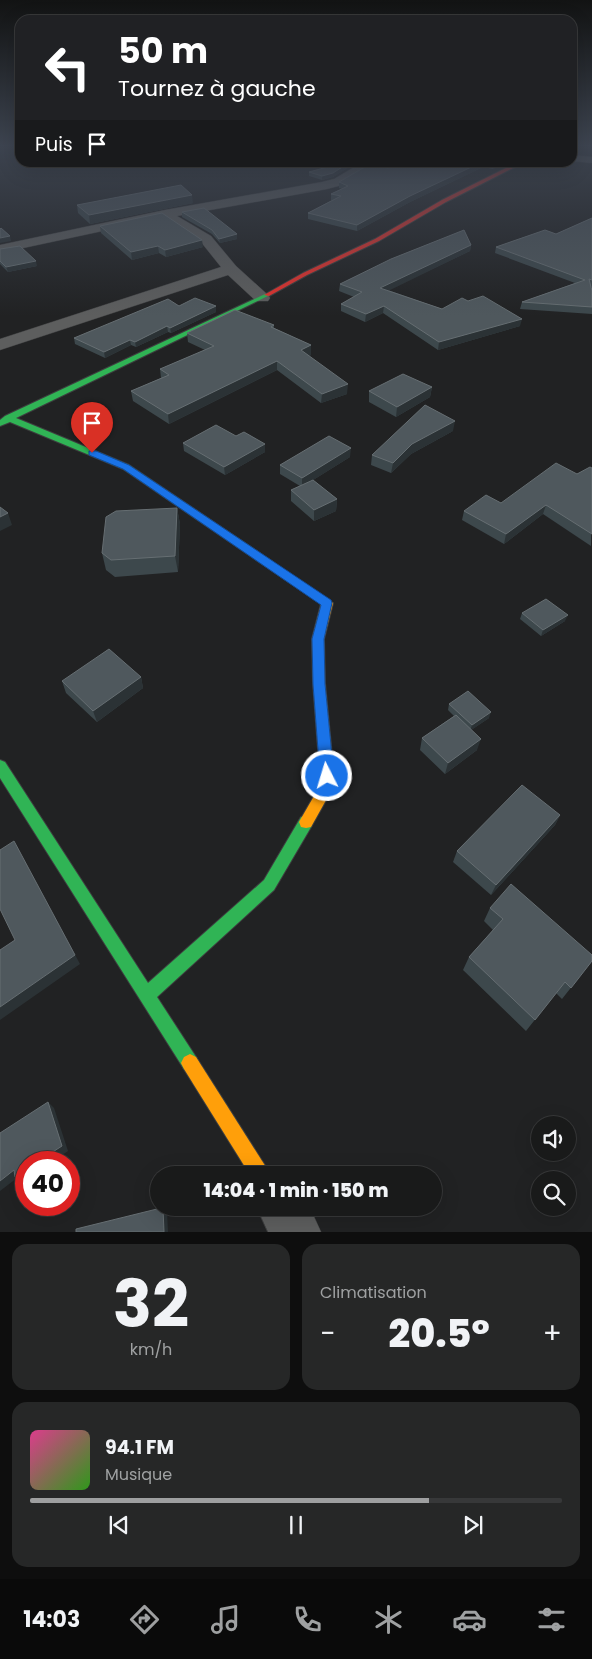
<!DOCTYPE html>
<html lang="fr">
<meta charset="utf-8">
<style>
body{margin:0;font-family:Poppins,sans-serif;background:#262727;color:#f1f3f6;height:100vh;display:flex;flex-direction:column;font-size:19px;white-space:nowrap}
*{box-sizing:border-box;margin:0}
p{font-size:16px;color:#9fa1a2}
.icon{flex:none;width:28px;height:28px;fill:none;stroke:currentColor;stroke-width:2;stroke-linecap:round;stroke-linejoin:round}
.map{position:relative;height:1232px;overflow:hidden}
.panel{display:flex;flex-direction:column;gap:12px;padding:12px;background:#0e0e0e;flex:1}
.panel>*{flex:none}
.top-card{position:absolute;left:15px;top:15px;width:562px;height:152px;border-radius:15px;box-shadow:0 5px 20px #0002,0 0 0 1px #373839;background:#202124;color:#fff;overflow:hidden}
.controls{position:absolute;left:531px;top:1116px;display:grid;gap:10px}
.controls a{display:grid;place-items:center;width:45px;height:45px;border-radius:50%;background:#191a1a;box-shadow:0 5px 20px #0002,0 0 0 1px #373839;font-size:25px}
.speed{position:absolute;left:15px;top:1151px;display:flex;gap:10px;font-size:25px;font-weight:700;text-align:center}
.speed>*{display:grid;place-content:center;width:65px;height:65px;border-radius:50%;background:#191a1a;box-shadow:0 5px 20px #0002,0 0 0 1px #373839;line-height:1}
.speed .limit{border:8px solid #d22;background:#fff;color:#111}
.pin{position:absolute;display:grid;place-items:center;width:42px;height:42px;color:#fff;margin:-51px -21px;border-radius:50% 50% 50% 0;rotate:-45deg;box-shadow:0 0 5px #0007}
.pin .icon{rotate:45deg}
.me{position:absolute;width:55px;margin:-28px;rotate:355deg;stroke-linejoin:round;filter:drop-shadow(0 0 4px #0008)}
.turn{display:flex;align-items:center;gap:18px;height:105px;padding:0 20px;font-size:22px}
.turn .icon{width:65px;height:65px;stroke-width:2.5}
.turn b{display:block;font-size:35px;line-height:42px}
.then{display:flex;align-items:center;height:48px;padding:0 20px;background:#0003;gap:10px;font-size:19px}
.big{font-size:38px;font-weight:800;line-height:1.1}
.panel .card{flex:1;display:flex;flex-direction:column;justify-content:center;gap:8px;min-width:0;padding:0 18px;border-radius:15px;background:#262727}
.panel .dial{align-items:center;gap:0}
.dial b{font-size:65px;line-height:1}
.song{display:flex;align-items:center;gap:15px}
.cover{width:60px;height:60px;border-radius:8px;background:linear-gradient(135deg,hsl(330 70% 55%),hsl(110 70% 35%))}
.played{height:5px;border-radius:2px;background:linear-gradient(90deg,#9e9fa0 75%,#373839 75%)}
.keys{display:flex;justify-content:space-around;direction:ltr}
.heat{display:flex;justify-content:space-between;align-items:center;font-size:28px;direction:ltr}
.panel .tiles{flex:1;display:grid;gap:12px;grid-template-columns:1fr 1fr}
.card:last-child{grid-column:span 2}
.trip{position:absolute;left:150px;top:1166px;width:292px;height:50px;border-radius:25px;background:#191a1a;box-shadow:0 5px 20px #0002,0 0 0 1px #373839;font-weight:800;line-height:50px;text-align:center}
.dock{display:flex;height:80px;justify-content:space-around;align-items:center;background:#0a0a0a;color:#9fa1a2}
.dock .icon{width:35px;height:35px}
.dock .on{color:#9e9fa0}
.dock b{font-size:22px;color:#f1f3f6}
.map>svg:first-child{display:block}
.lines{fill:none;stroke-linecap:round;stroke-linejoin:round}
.street-casing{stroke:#3d3e3f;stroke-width:1}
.fast-casing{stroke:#3d3e3f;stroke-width:2}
.slow-casing{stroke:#3d3e3f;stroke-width:2}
.jam-casing{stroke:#3d3e3f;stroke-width:2}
.street{fill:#5d5e5e;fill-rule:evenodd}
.fast{fill:#30b455;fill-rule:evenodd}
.slow{fill:#ff9f0a;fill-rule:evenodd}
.jam{fill:#e5322d;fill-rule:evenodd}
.wall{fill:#3d484c}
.shaded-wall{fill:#2b3235}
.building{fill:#4f585d;stroke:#666e72}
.route{fill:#1a73e8;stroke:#114b97}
</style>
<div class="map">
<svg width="592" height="1232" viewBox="0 0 592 1232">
<rect width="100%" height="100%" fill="#212223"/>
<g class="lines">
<defs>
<g id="street">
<polygon points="572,155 592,157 592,163 572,161"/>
<polygon points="363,162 377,162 342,185 327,189 177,216 211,236 236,266 268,295 270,298 268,301 256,301 228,275 0,350 0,339 221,267 201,242 163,218 0,253 0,245 165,210 322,182 334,179"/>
<polygon points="257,1208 310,1208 321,1232 268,1232"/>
</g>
<g id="fast">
<polygon points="265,294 270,295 16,418 129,465 273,562 274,564 273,566 265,566 123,469 10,422 0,426 0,420 5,416"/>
<polygon points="0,760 5,762 148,983 264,880 301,817 306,816 311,817 313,822 311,827 274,890 157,997 196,1057 199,1063 196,1069 190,1072 184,1069 0,778"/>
</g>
<g id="slow">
<polygon points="269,560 333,603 324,639 325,683 334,776 325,802 311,827 306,828 301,827 299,822 314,796 320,776 313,683 312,639 321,604 265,566 264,564"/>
<polygon points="190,1054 196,1057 271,1175 250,1175 184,1069 181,1063 184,1057"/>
</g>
<polygon id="jam" points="518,162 525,162 446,202 379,241 307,275 269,296 264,295 303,273 375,239 442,200"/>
</defs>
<use href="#street" class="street-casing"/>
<use href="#fast" class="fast-casing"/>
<use href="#slow" class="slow-casing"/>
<use href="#jam" class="jam-casing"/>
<use href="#street" class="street"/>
<use href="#fast" class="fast"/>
<use href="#slow" class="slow"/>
<use href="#jam" class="jam"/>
</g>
<g class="wall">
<polygon points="403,162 508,162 493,169 483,167 410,202 357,231 308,219 308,213 332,200 331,200 331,194 342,189 339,188 339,182 388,168"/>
<polygon points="352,165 333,177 322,180 309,176 309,172"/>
<polygon points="193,203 90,224 78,213 77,205"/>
<polygon points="182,212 237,239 220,243 212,234 182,217"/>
<polygon points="592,218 592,288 591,287 592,291 592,314 520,309 522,302 575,283 495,253 496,247 556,234"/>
<polygon points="100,226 203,247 166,257 159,253 132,260 101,233"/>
<polygon points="471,245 470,251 388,290 442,309 520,326 438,350 383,313 365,322 341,311 341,304 354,297 339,291 340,284"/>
<polygon points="0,249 37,266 8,272 0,264"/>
<polygon points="179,306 216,312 171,333 168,332 136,347 131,345 105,358 75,344 74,338"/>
<polygon points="274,325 274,328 311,345 311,355 308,356 347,394 321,403 277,370 169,424 133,401 131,391 161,378 160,369 205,350 188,342 187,333"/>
<polygon points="432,387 430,397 396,417 369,402 369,391"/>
<polygon points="453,431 411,454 391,473 371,465 372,455"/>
<polygon points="236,436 265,452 225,475 184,451 183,443"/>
<polygon points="350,457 313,480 337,499 336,511 314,521 291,501 291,490 300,486 280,474 280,465"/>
<polygon points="592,468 591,546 543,514 504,544 462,520 464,511 501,503"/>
<polygon points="177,508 180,524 178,572 115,577 106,570 102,553"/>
<polygon points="522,613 565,621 541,636 520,619"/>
<polygon points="141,677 143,688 97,722 66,693 62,681"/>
<polygon points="449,704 489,718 471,730 477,750 445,774 420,750 422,738 454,716 448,710"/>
<polygon points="560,815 555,825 491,895 453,862 457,851"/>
<polygon points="490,908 592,961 562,999 556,993 526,1031 463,970 469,957 493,930 484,921"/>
</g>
<g class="shaded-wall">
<polygon points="350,162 353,162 352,165 333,177 322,180 322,176"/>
<polygon points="482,162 484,162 483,167 410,202 357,231 357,225 410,196"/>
<polygon points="497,162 508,162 493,169 494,164"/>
<polygon points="192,195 193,203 90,224 89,215"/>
<polygon points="237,234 237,239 220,243 219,239"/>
<polygon points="10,236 11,241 0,243 0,238"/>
<polygon points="202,240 203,247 166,257 165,250"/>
<polygon points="471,245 470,251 380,295 380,288"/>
<polygon points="158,246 159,253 132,260 131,252"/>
<polygon points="36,261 37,266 8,272 6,267"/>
<polygon points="216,306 216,312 171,333 170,328"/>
<polygon points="384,306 383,313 365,322 366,314"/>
<polygon points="522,319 520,326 438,350 439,342"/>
<polygon points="167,326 168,332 136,347 135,342"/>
<polygon points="130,340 131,345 105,358 104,352"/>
<polygon points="311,345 311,355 300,360 301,350"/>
<polygon points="277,361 277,370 169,424 168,414"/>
<polygon points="348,384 347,394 321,403 322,394"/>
<polygon points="432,387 430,397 396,417 397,407"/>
<polygon points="455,421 453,431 411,454 391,473 393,463 412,444"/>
<polygon points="265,444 265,452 225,475 224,467"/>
<polygon points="351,448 350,457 302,487 302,478"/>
<polygon points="337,499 336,511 314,521 314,510"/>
<polygon points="546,505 543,514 504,544 506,534"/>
<polygon points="177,508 180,524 178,572 175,556"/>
<polygon points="8,513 12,525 0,531 0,517"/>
<polygon points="568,615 565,621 541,636 543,630"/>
<polygon points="141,677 143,688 97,722 93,711"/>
<polygon points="491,712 489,718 470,731 472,725"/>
<polygon points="481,739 477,750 445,774 448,763"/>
<polygon points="560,815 555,825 491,895 496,885"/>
<polygon points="20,851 80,964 0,1020 0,1007 75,955"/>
<polygon points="48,1102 54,1108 68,1151 52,1162 37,1162"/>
<polygon points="14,1170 26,1170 26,1180 23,1182 17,1178 0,1191 0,1181"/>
<polygon points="163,1208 167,1211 168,1232 164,1232"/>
</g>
<g class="building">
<polygon points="346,162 350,162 333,173 322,176 309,172"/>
<polygon points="403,162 482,162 410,196 357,225 308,213 341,196 331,194 348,186 339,182 370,164 388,168"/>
<polygon points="181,185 192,195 89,215 77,205"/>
<polygon points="204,208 237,234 219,239 212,230 182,212"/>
<polygon points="162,213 202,240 165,250 158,246 131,252 100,226"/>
<polygon points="592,218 592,280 589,279 592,291 592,307 522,302 585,280 496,247 545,230 556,234"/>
<polygon points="1,228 10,236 0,238 0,229"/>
<polygon points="464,230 471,245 380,288 442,309 462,298 468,301 483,296 522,319 439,342 384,306 366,314 341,304 362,292 340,284 391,259"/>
<polygon points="20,246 36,261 6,267 0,261 0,249"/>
<polygon points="195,298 216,306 170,328 167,326 135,342 130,340 104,352 74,338 168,299 179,306"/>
<polygon points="235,310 274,325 271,327 311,345 301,350 348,384 322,394 277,361 168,414 131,391 169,375 160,369 214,346 187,333"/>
<polygon points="403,374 432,387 397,407 369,391"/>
<polygon points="425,405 455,421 412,444 393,463 372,455"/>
<polygon points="216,425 236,436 244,432 265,444 224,467 183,443"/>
<polygon points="329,436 351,448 302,478 280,465"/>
<polygon points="556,463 577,474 590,467 592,468 592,534 546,505 506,534 464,511 486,495 501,503"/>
<polygon points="313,480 337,499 314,510 291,490"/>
<polygon points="0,507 8,513 0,517"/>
<polygon points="177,508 175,556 111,560 102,553 106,517 116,511"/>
<polygon points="546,599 568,615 543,630 522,613"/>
<polygon points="109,649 141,677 93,711 62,681"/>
<polygon points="468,691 491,712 472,725 449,704"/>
<polygon points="456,715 481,739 448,763 422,738"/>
<polygon points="522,785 560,815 496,885 457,851"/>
<polygon points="14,841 75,955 0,1007 0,950 15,940 0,909 0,850"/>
<polygon points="511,884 592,955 592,961 571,988 565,982 535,1020 469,957 503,919 490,908"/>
<polygon points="48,1102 62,1146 37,1162 26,1162 26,1170 15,1177 14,1170 0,1181 0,1133"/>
<polygon points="161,1208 163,1208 164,1232 76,1232 76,1229"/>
</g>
<linearGradient id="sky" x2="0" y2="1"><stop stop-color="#121313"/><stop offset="0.46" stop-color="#3d4450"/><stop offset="1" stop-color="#3d4450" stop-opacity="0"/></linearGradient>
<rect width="592" height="316" fill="url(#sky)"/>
<polygon class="route" points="89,451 96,451 129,465 331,600 332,603 324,639 325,684 334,776 332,780 327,782 322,780 320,776 313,684 312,639 321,605 123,469 89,455"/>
</svg>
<div class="controls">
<a><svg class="icon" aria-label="sound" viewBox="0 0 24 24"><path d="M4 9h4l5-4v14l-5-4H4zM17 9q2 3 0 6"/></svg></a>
<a><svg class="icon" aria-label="search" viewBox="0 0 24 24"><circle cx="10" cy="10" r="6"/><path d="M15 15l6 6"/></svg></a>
</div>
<div class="speed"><div class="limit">40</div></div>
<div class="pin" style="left:92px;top:453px;background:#d93025"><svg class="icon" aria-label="arrive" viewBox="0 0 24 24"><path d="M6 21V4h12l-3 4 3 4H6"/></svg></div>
<svg class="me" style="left:327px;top:776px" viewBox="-20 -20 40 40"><circle r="17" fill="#1a73e8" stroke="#fff" stroke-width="3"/><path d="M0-11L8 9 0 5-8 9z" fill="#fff"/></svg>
<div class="trip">14:04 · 1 min · 150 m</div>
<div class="top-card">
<div class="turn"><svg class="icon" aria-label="left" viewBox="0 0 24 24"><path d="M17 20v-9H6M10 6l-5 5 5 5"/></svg><div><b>50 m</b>Tournez à gauche</div></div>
<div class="then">Puis<svg class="icon" aria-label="arrive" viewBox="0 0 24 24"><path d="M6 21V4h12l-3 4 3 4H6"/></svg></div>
</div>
</div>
<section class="panel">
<div class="tiles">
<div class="card dial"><b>32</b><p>km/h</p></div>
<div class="card"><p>Climatisation</p>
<div class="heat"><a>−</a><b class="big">20.5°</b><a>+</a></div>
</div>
<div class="card">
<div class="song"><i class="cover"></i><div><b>94.1 FM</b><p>Musique</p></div></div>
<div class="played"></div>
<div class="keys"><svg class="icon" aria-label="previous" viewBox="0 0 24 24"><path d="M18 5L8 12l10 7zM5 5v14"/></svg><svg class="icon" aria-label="pause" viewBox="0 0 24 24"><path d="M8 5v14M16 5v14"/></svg><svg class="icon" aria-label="next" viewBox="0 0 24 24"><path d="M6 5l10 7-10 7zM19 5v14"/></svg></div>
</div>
</div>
</section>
<nav class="dock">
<b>14:03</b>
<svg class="icon on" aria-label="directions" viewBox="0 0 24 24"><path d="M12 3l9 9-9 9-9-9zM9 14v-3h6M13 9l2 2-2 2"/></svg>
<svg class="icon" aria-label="music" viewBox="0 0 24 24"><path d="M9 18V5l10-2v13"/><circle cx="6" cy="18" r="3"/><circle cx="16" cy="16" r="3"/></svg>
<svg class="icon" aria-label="phone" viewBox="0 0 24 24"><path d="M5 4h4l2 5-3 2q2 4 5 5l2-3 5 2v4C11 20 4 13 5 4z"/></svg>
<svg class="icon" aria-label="climate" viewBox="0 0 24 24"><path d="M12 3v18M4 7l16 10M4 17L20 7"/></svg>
<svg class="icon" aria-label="car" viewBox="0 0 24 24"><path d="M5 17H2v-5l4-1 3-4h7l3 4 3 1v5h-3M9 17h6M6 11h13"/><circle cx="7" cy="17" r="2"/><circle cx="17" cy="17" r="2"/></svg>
<svg class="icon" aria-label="filters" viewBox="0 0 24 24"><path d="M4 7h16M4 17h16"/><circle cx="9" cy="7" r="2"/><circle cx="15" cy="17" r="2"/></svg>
</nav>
